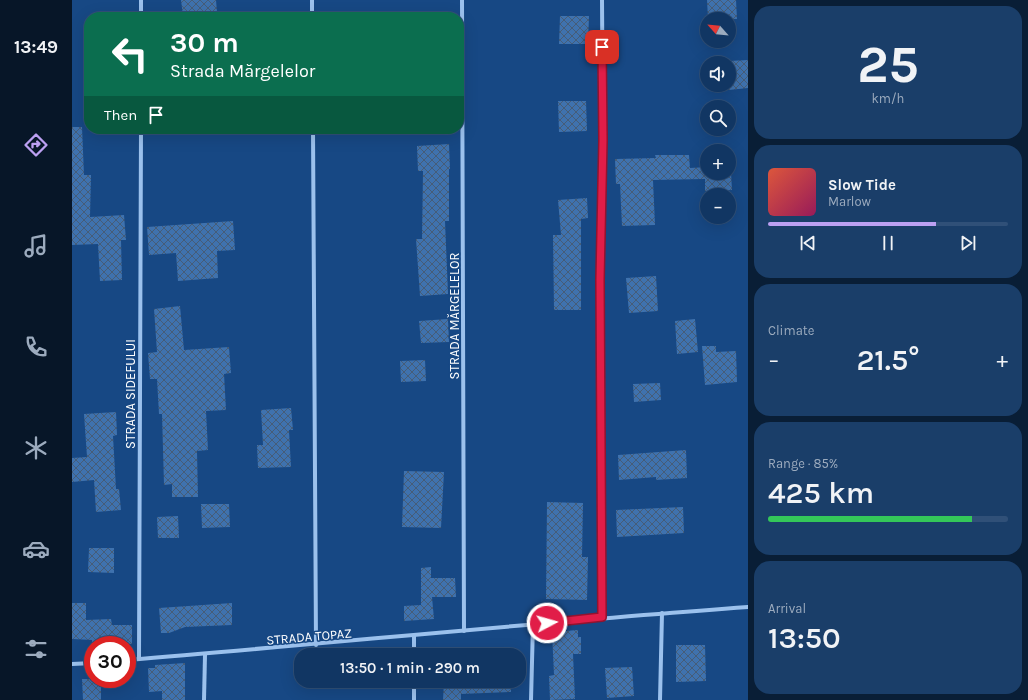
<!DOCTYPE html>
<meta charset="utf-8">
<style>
body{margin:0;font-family:Karla,sans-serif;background:#1a3e69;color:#f1f3f6;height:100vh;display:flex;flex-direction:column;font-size:15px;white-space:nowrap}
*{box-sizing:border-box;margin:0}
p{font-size:13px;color:#9cabbe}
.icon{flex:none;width:22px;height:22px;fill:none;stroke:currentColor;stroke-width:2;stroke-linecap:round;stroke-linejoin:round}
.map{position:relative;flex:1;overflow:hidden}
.drawer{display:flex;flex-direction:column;gap:6px;padding:6px;background:#091e36;width:280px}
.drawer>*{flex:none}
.hud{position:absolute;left:12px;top:12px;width:380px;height:122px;border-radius:16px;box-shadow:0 4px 16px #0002,0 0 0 1px #305078;background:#0b6e4f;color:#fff;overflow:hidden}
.needle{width:26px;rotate:297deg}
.buttons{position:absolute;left:628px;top:12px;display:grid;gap:8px}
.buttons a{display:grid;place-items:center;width:36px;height:36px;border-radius:50%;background:#113663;box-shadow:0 4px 16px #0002,0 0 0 1px #305078;font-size:20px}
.speed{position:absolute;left:12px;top:636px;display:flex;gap:8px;font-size:20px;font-weight:700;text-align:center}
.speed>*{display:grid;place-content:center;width:52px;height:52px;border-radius:50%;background:#113663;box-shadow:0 4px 16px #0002,0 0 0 1px #305078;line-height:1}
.speed .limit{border:6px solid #d22;background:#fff;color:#111}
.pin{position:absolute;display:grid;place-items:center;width:34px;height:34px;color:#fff;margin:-17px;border-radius:8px;box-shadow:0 2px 6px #0006}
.me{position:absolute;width:44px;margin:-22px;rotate:84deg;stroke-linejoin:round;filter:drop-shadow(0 0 3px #0008)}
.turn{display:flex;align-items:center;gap:14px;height:84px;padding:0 20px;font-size:18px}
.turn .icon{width:52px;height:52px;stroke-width:2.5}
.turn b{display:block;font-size:28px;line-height:34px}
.then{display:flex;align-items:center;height:38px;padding:0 20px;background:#0003;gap:8px;font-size:15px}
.big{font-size:30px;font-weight:600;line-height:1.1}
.drawer .tile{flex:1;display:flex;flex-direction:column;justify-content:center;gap:6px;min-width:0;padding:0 14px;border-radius:16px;background:#1a3e69}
.drawer .dial{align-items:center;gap:0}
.dial b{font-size:52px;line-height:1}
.song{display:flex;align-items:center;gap:12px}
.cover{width:48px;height:48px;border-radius:6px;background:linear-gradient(135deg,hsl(10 70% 55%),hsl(330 70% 35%))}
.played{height:4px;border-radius:2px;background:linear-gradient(90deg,#bca0f2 70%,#305078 70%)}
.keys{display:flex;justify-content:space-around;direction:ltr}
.heat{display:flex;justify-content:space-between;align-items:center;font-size:22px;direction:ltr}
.charge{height:6px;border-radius:3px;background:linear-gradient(90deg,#34c759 85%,#305078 0)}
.trip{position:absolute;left:222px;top:648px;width:232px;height:40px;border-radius:16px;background:#113663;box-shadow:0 4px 16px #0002,0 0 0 1px #305078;font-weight:600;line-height:40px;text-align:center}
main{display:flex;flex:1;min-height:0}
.tabs{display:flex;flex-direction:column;width:72px;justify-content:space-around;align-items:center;background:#071628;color:#9cabbe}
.tabs .icon{width:28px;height:28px}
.tabs .on{color:#bca0f2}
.tabs b{font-size:18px;color:#f1f3f6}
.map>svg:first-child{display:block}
.building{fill:url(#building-cross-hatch)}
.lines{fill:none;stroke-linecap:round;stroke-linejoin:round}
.minor{stroke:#9bc1ed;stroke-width:4}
.route-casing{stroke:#92132f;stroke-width:10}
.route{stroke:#e11d48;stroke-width:7}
.labels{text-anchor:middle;stroke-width:3;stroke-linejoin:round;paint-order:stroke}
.street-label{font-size:13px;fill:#fff;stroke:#174884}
</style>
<main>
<nav class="tabs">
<b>13:49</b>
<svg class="icon on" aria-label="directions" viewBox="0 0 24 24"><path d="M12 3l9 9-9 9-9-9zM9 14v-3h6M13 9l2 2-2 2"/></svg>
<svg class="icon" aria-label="music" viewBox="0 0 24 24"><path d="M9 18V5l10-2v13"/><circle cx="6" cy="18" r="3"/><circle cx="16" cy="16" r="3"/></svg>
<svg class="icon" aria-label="phone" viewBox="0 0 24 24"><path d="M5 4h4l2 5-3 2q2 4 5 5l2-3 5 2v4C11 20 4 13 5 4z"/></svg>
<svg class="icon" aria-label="climate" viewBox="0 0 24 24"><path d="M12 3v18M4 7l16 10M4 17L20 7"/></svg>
<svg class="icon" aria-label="car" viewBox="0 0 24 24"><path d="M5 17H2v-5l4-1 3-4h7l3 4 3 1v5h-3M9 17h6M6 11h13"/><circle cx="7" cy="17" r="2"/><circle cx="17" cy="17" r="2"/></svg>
<svg class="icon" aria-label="filters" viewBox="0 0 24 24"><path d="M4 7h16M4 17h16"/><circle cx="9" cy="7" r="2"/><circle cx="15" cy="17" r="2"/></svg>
</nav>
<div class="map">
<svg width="676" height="700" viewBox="0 0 676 700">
<defs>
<pattern id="building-cross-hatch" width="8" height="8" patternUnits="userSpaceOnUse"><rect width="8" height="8" fill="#3f72ae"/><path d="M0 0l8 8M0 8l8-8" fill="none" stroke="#465d78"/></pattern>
</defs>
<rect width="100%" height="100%" fill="#174884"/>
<g class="building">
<polygon points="109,0 144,0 145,12 111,16"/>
<polygon points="635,0 664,0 665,19 636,19"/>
<polygon points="488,16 517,16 516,44 487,44"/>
<polygon points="676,60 676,88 657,90 657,61"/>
<polygon points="486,101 514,101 515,131 487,132"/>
<polygon points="0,127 10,127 12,175 19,175 18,217 52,215 54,240 49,240 50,280 28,281 26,244 0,245"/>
<polygon points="377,144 378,169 377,169 377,221 373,221 376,294 348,296 344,239 350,239 351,171 346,171 345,146"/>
<polygon points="583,155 617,155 618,168 635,167 635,173 659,173 660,190 633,191 633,179 581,180 583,225 550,226 548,184 544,184 543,159 584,158"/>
<polygon points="515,198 516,218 509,219 509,310 482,310 481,235 489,235 486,200"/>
<polygon points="161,221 163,250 145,251 146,278 106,281 104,253 77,255 75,227"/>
<polygon points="584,276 586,311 557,313 554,278"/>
<polygon points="108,306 112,350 157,347 159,373 152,374 154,410 134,411 136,450 125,451 126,497 100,497 100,484 92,485 90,414 87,414 85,379 78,379 76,353 85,352 82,309"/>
<polygon points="376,319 377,342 349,343 347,321"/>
<polygon points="623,319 626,352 605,354 603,321"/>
<polygon points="630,346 644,346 644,352 664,351 665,382 633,385"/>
<polygon points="353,360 354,381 329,382 328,361"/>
<polygon points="588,383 589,400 562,402 561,384"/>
<polygon points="219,408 221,430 217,430 219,467 186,468 185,445 191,445 189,410"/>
<polygon points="44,412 45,435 41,436 44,489 47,489 49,510 24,512 22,480 0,482 0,458 15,457 12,414"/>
<polygon points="614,450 615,478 584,480 584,477 547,480 546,455"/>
<polygon points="332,471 372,472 369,528 330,527"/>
<polygon points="475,502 511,503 510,557 516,557 515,600 474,599"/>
<polygon points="129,504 157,504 158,527 130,528"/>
<polygon points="611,507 612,533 545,537 544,510"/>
<polygon points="106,516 107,538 86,538 85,517"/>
<polygon points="17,548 42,548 42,573 16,572"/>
<polygon points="359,567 359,578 383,578 384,597 360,597 362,619 332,621 332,606 349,605 349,568"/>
<polygon points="0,603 14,603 14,620 39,619 40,625 60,625 60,644 20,645 20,640 0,639"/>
<polygon points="160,603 160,625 113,627 97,633 89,633 87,608"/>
<polygon points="506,630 506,637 509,637 509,654 501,654 503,699 478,700 477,676 482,675 480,632"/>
<polygon points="604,645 633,645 634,681 604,682"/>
<polygon points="113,663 113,700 90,700 90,691 77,692 76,668 83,668 83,665"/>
<polygon points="560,667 562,696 535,698 533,668"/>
<polygon points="10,679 29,679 29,700 11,700"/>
<polygon points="372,681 439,681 439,692 389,694 389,700 371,700"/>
</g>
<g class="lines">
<g class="minor">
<polyline points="240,0 240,17"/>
<polyline points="390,0 392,631"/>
<polyline points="530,0 531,141 528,280 530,617"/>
<polyline points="69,17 69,0"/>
<polyline points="241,129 244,645"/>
<polyline points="342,655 342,636"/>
<polyline points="67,659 69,129"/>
<path d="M55,660C262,643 469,622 676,607"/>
<polyline points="0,664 21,663"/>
<polyline points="132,700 133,655"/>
<polyline points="342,700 342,681"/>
<polyline points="459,700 461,624"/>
<polyline points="588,700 590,613"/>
</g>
</g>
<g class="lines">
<defs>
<polyline id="route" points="475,623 530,617 528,280 531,140 530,47"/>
</defs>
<use href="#route" class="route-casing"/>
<use href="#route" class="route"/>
</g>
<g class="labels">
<g class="street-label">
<text transform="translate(382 316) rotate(-90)" y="5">STRADA MĂRGELELOR</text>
<text transform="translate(58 394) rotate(-90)" y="5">STRADA SIDEFULUI</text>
<text transform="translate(237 636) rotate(-5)" y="5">STRADA TOPAZ</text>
</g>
</g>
</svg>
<div class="buttons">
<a><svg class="needle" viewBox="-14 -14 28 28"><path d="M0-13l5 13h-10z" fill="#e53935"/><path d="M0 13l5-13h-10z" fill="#9cabbe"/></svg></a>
<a><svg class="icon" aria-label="sound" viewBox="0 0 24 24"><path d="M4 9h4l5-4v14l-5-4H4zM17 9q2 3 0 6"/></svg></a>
<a><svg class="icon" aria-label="search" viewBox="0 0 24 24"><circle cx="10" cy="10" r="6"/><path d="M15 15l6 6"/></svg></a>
<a>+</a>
<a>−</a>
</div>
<div class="speed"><div class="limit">30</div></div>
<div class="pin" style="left:530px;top:47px;background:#d93025"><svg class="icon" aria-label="arrive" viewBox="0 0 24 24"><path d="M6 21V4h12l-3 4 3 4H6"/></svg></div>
<svg class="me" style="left:475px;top:623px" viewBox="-20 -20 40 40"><circle r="17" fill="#e11d48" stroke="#fff" stroke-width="3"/><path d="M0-11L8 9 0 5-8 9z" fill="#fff"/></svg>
<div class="trip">13:50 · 1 min · 290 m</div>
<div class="hud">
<div class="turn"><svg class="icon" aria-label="left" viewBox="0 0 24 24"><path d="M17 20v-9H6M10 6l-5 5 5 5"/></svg><div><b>30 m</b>Strada Mărgelelor</div></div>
<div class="then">Then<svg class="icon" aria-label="arrive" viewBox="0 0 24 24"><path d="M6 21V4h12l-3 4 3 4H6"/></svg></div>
</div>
</div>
<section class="drawer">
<div class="tile dial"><b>25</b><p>km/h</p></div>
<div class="tile">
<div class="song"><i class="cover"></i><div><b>Slow Tide</b><p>Marlow</p></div></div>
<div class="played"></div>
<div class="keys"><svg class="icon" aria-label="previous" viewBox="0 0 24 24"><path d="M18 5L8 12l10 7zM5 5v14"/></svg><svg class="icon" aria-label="pause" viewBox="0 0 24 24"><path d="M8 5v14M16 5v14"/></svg><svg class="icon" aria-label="next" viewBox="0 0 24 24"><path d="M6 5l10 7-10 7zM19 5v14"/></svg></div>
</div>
<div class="tile"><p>Climate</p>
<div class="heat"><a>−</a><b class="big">21.5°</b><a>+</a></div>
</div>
<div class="tile"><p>Range · 85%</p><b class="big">425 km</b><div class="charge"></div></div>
<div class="tile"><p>Arrival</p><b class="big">13:50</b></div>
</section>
</main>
